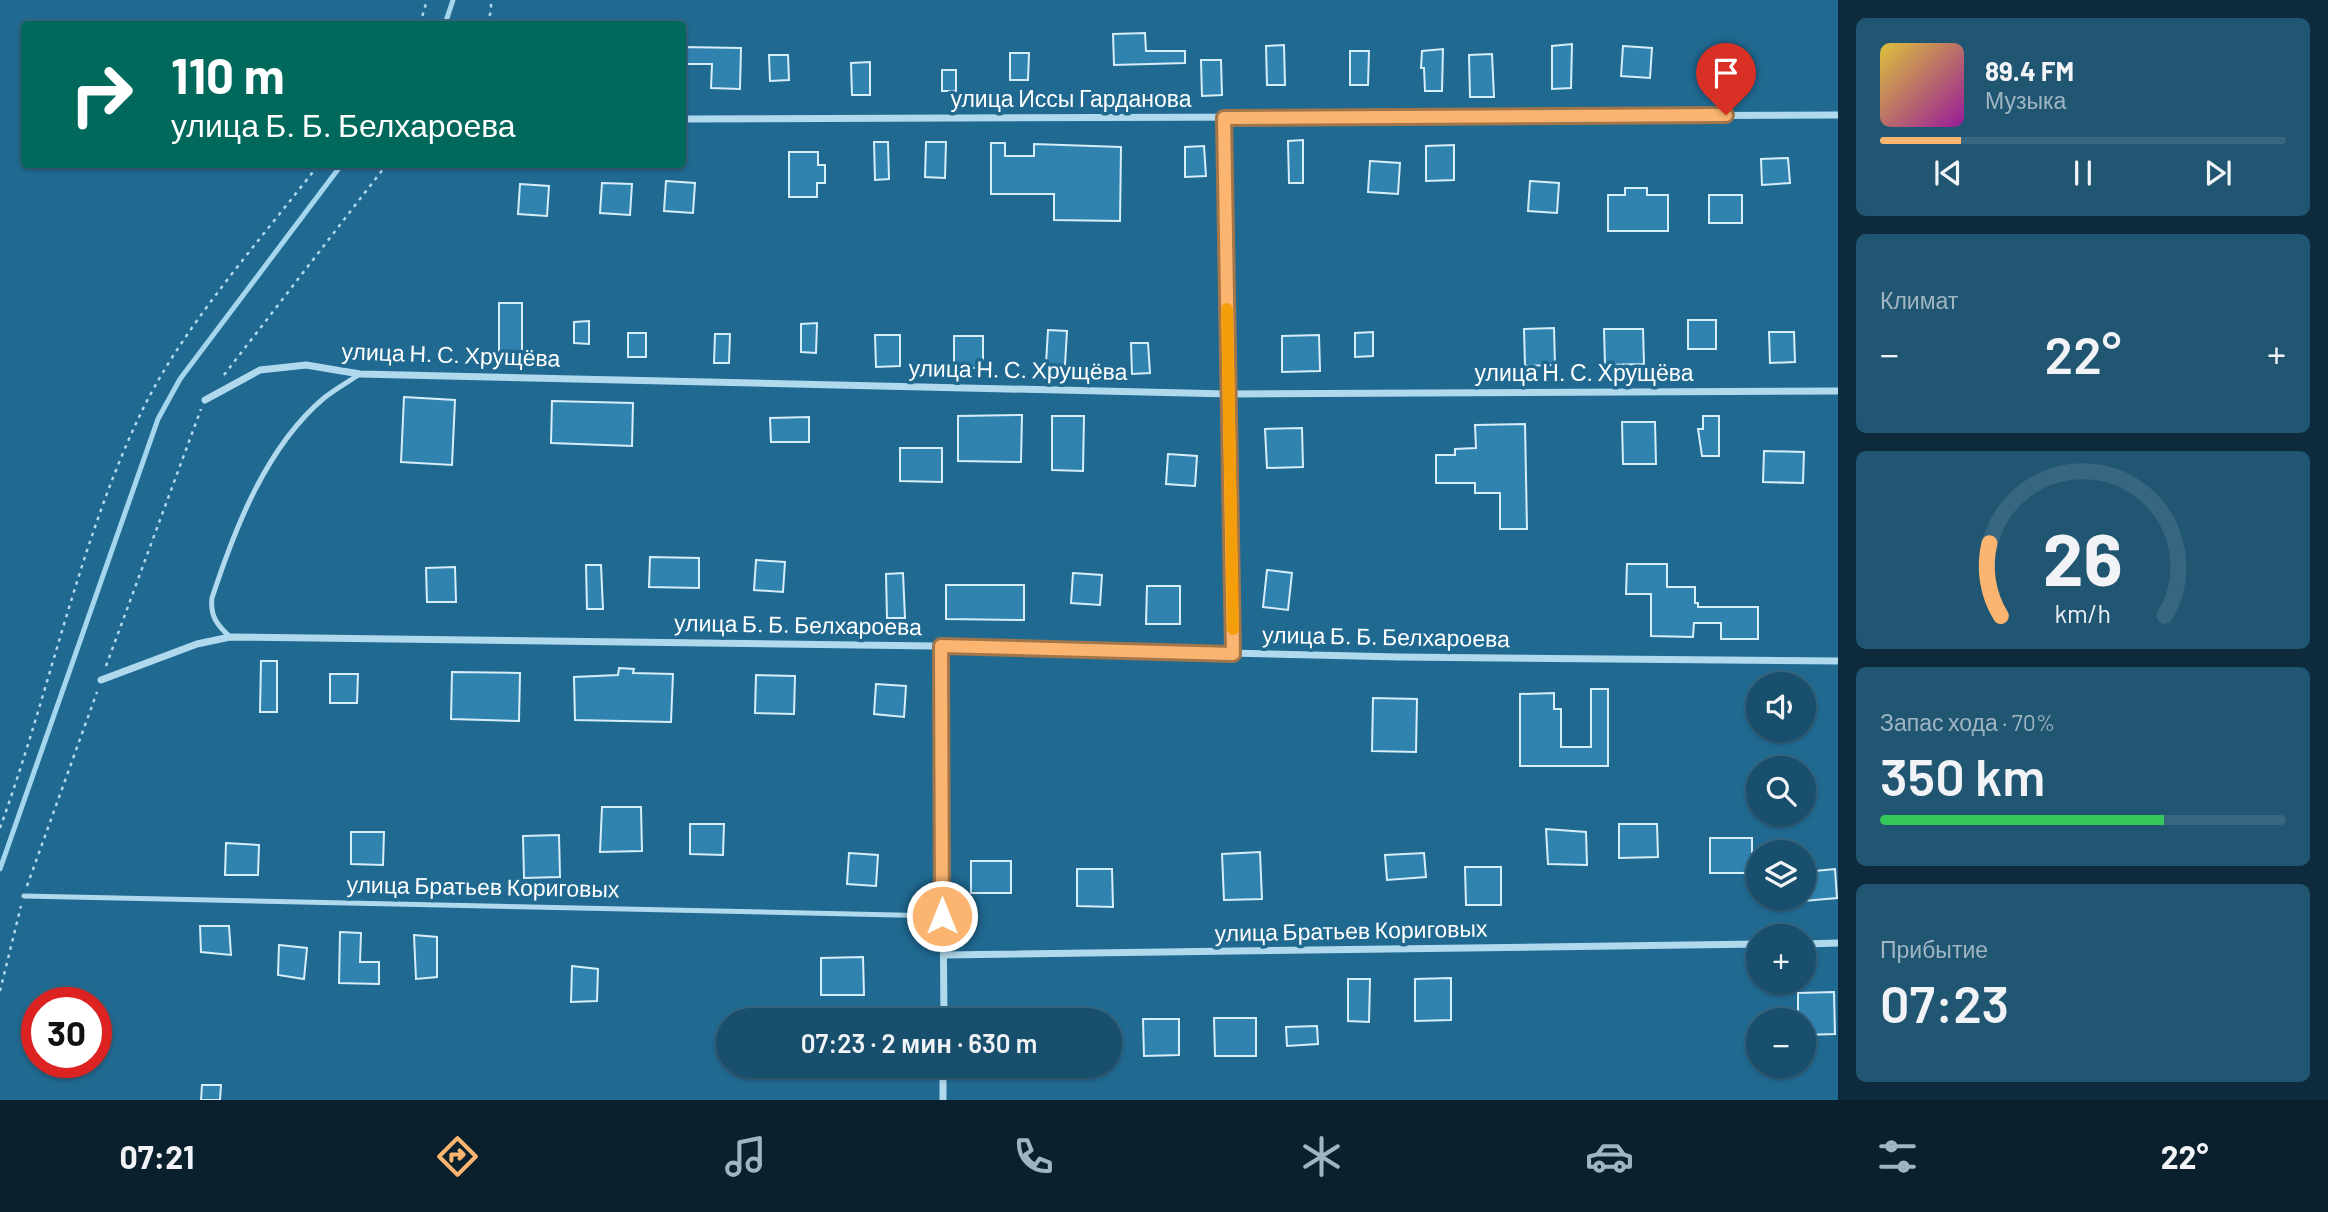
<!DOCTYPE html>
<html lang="ru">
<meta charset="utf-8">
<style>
body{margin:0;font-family:Barlow,sans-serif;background:#215672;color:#f1f3f6;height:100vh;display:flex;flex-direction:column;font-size:26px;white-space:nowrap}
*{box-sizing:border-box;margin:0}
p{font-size:23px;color:#9fb5c2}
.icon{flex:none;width:38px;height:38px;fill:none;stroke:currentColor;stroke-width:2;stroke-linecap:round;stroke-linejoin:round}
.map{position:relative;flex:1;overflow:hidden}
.side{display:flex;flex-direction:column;gap:18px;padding:18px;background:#0d2b3c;width:490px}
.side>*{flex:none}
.hud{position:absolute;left:21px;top:21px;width:665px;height:147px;border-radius:7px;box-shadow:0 2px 5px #0004,0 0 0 2px #366680;background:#00695c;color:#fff;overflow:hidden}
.fabs{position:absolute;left:1746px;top:672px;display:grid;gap:14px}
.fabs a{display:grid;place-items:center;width:70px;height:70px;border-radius:50%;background:#184f6d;box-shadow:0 2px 5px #0004,0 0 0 2px #366680;font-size:35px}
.speed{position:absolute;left:21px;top:987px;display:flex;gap:14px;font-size:35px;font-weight:700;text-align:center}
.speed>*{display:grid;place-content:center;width:91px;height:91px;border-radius:50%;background:#184f6d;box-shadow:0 2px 5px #0004,0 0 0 2px #366680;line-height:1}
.speed .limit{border:10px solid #d22;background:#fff;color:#111}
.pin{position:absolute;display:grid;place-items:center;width:60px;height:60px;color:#fff;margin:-72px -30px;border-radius:50% 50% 50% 0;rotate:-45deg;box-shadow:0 0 7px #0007}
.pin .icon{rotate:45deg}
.me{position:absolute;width:77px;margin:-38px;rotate:0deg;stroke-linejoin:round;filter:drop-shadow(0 0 5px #0008)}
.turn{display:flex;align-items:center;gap:24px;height:147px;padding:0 35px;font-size:32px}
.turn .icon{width:91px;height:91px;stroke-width:2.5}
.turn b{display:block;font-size:49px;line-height:60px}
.big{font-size:52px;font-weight:600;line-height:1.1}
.side .widget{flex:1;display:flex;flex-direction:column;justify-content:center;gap:10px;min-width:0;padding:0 24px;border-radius:10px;background:#215672}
.side .dial{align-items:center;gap:0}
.dial svg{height:182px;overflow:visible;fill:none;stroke:#366680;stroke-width:7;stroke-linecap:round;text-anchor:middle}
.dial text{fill:#f1f3f6;stroke:none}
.song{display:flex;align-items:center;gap:21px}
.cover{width:84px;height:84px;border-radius:10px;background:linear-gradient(135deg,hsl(50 70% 55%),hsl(300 70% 35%))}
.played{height:7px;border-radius:4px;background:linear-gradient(90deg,#fbb570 20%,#366680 20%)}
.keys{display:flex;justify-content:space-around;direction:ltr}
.heat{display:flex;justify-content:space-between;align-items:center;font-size:38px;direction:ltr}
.charge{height:10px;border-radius:5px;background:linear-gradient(90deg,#34c759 70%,#366680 0)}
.trip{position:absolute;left:716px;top:1008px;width:406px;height:70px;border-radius:35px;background:#184f6d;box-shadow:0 2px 5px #0004,0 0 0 2px #366680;font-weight:600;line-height:70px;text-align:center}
.dock{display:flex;height:112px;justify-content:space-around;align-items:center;background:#0a202c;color:#9fb5c2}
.dock .icon{width:49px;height:49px}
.dock .on{color:#fbb570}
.dock b{font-size:32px;color:#f1f3f6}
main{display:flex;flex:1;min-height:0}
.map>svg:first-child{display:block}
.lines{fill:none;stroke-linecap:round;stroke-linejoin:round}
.stream{stroke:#a4d6ee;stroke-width:5}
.building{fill:#2f83ae;stroke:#d6eef9;stroke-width:2}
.path{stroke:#b0d9ed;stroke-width:2.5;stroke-dasharray:3.5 5;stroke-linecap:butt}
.service{stroke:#b0d9ed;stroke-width:5}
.minor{stroke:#b0d9ed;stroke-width:7}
.route-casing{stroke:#a37649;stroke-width:18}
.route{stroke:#fbb570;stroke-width:12}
.slow{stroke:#f59e0b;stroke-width:12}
.labels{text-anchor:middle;stroke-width:7;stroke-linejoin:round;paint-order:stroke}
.street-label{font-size:23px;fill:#fff;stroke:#206991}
</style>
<main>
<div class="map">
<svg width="1838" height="1100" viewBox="0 0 1838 1100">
<rect width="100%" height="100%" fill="#206991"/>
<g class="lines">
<g class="stream">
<polyline points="445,24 453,0"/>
<polyline points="0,869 158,419 180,379 342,164"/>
</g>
</g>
<g class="building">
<polygon points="1145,33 1146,51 1185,51 1185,63 1114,65 1113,34"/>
<polygon points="1572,44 1571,88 1552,89 1552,46"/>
<polygon points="1284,45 1285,85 1267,85 1266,46"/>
<polygon points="1623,46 1652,48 1650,78 1621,76"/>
<polygon points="682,47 741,48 740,89 711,88 712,64 682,64"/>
<polygon points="1443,49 1442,91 1425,91 1424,68 1421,68 1422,51"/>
<polygon points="1350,51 1369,51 1368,85 1350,85"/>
<polygon points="1010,53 1029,53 1028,80 1010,80"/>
<polygon points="1492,54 1494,97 1470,97 1469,55"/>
<polygon points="769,55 788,55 789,80 770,81"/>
<polygon points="1201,60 1221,60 1222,95 1202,96"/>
<polygon points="870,62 870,95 852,95 851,63"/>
<rect x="942" y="70" width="14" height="21"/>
<polygon points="1303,140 1303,183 1289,183 1288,141"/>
<polygon points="874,142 888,142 889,179 875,180"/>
<polygon points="926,142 946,142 945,178 925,177"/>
<polygon points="991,143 1005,143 1005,156 1034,156 1034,144 1121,147 1120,221 1054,220 1054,194 991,194"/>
<polygon points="1454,145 1454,180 1426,181 1426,146"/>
<polygon points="1204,146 1206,176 1185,177 1185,147"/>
<polygon points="789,152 818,152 818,165 825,165 825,183 817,183 817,197 789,197"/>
<polygon points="1788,158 1790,183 1762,185 1761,159"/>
<polygon points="1370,161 1400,163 1398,194 1368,192"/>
<polygon points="666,181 695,183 693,213 664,211"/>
<polygon points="1530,181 1559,183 1557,213 1528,211"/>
<polygon points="602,183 632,184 630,215 600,213"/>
<polygon points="520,184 549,186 547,216 518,214"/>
<polygon points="1625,188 1647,188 1647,195 1668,195 1668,231 1608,231 1608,195 1625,195"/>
<rect x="1709" y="195" width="33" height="28"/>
<rect x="499" y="303" width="23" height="58"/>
<rect x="1688" y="320" width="28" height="29"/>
<polygon points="589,321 589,344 574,343 574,322"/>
<polygon points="817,323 816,353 801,352 801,324"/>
<polygon points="1554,328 1555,365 1525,366 1524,329"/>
<polygon points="1604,329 1643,329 1644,364 1605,365"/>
<polygon points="1048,330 1067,331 1065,365 1046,364"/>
<polygon points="1373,332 1373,356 1355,357 1355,333"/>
<polygon points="1769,332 1794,332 1795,362 1770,363"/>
<rect x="628" y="333" width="18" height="24"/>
<polygon points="715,334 730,334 729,363 714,363"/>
<polygon points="875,335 900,335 900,366 876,367"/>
<polygon points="1319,335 1320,371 1282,372 1282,336"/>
<rect x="954" y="336" width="29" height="32"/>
<polygon points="1131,343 1148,343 1150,373 1132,374"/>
<polygon points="404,397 455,400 452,465 401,462"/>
<polygon points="552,401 633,403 632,446 551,443"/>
<polygon points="1022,415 1021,462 958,461 958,416"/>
<polygon points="1052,416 1084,416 1083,471 1052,470"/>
<polygon points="1703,416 1719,416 1719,456 1702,456 1698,429 1703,429"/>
<polygon points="809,417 809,442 771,442 770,418"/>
<polygon points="1622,422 1655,422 1656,464 1623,464"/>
<polygon points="1525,424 1527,529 1500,529 1500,493 1475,493 1475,483 1436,483 1436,455 1455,455 1455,449 1476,448 1475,425"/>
<polygon points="1302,428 1303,467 1267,468 1265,429"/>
<polygon points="900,448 942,448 942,482 900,481"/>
<polygon points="1764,451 1804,452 1803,483 1763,482"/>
<polygon points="1168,454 1197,456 1195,486 1166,484"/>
<polygon points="650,557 699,558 699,588 649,587"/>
<polygon points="756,560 785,562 783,592 754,590"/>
<polygon points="1627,564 1667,564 1667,587 1695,587 1695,603 1698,603 1698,607 1758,607 1758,639 1721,639 1721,623 1694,623 1693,637 1651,636 1651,594 1626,594"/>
<polygon points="586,565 601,565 603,609 587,609"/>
<polygon points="455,567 456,602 427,602 426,568"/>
<polygon points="1267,570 1292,573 1288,610 1263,607"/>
<polygon points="903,573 905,618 887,618 886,574"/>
<polygon points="1073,573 1102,575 1100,605 1071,603"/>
<polygon points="946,585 1024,585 1024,620 946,619"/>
<polygon points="1147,586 1180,586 1180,624 1146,624"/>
<polygon points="261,661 277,661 277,712 260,712"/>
<polygon points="619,668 634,669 633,673 673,674 671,722 575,720 574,677 618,675"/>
<polygon points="452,672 520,673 519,721 451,719"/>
<polygon points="330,674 358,674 357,703 330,703"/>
<polygon points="756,675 795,676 794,714 755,713"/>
<polygon points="876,684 906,686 904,717 874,714"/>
<polygon points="1591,689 1608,689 1608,766 1520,766 1520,694 1554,693 1554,709 1561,709 1561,747 1591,747"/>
<polygon points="1373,698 1417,699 1416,752 1372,751"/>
<polygon points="602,807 641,807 642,851 600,852"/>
<polygon points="690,824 724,824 723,855 690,854"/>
<polygon points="1619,824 1657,824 1658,857 1619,858"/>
<polygon points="1546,829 1586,832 1587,865 1548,864"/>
<polygon points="351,832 384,832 383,865 351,864"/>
<polygon points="559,835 560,877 524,878 523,836"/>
<rect x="1710" y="838" width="42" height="35"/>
<polygon points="226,843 259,845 258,875 225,875"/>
<polygon points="1260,852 1262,899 1224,900 1222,854"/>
<polygon points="849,853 878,855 876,886 847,884"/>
<polygon points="1424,853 1426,877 1387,880 1385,855"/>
<rect x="971" y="861" width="40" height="32"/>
<polygon points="1465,867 1501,867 1501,905 1466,905"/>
<polygon points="1077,869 1112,869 1113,907 1077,906"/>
<polygon points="1835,869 1837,898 1804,901 1804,872"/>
<polygon points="200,926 229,926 231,955 201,952"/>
<polygon points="340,932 361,933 360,962 379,962 379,984 339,983"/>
<polygon points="414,935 437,937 437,977 416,979"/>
<polygon points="279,945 307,948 304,979 278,975"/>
<polygon points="863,957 864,995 821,995 821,958"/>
<polygon points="572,966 598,969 597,1001 571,1002"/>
<polygon points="1451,978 1451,1020 1415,1021 1415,979"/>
<polygon points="1348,979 1370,979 1369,1022 1348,1021"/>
<polygon points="1834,992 1835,1034 1804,1035 1804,1020 1798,1020 1798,993"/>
<polygon points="1214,1018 1256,1018 1256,1056 1215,1056"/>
<polygon points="1143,1019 1179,1019 1179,1055 1144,1056"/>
<polygon points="1317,1026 1318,1044 1287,1046 1286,1027"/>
<polygon points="202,1085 221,1085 220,1100 201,1100"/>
</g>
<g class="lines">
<g class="path">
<polyline points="420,24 427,0"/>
<polyline points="487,24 491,11 491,0"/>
<polyline points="224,375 387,164"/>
<polyline points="106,666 201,409"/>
<path d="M0,828C49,694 79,543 140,415C181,328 260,241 319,164"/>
<polyline points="27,886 97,692"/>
<polyline points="0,991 21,906"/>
</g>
<g class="service">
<path d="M230,637C217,625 210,616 212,598C235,528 266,447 324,398C335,389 348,382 360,374"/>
<polyline points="24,896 942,916"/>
</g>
<g class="minor">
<polyline points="1224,118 1233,654"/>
<polyline points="682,119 1838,115"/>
<polyline points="205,400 260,370 306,365 360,374 1229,394 1838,391"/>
<polyline points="941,646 944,1020"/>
<polyline points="101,680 197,644 230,637 933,646 1399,657 1838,661"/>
<polyline points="1804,944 1838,943"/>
<polyline points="944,955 1759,944"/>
<polyline points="943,1100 943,1066"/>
</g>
</g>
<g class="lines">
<defs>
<polyline id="route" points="942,916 941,646 1233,654 1224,118 1726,115"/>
</defs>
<use href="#route" class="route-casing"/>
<use href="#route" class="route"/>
<polyline class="slow" points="1227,309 1233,629"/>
</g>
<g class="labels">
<g class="street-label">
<text x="1071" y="107">улица Иссы Гарданова</text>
<text transform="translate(451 355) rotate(2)" y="8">улица Н. С. Хрущёва</text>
<text transform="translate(1018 370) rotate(1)" y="8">улица Н. С. Хрущёва</text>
<text x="1584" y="381">улица Н. С. Хрущёва</text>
<text transform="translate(798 625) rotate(1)" y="8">улица Б. Б. Белхароева</text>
<text transform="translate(1386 637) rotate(1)" y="8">улица Б. Б. Белхароева</text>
<text transform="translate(483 887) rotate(1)" y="8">улица Братьев Кориговых</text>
<text transform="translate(1351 931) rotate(-1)" y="8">улица Братьев Кориговых</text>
</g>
</g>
</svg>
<div class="fabs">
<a><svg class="icon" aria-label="sound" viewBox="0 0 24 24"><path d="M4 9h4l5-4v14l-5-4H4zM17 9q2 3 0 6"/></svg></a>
<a><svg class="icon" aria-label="search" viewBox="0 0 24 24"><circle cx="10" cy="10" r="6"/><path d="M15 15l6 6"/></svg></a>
<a><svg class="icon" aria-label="layers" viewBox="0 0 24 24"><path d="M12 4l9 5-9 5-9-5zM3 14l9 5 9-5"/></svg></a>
<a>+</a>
<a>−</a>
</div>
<div class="speed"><div class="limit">30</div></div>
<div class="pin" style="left:1726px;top:115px;background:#d93025"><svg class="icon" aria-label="arrive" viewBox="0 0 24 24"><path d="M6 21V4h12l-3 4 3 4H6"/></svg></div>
<svg class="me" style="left:942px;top:916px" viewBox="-20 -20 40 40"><circle r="17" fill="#fbb570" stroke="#fff" stroke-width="3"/><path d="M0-11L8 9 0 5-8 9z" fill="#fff"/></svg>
<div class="trip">07:23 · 2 мин · 630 m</div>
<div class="hud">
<div class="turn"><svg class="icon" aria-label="right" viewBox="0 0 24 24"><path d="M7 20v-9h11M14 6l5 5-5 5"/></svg><div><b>110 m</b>улица Б. Б. Белхароева</div></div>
</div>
</div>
<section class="side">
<div class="widget">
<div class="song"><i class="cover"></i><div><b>89.4 FM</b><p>Музыка</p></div></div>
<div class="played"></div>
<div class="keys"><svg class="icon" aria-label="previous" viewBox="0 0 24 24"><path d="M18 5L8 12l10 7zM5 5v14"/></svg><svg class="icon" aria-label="pause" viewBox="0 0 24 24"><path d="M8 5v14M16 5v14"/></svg><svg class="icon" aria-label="next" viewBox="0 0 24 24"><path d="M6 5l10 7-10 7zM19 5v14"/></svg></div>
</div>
<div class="widget"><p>Климат</p>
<div class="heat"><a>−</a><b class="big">22°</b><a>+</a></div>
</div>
<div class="widget dial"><svg viewBox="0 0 100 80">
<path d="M14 69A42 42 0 1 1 86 69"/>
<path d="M14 69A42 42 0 0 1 9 37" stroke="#fbb570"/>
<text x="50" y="56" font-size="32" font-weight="700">26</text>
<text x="50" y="72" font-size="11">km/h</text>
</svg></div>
<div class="widget"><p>Запас хода · 70%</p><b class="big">350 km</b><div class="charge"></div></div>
<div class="widget"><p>Прибытие</p><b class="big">07:23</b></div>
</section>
</main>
<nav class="dock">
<b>07:21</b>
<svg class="icon on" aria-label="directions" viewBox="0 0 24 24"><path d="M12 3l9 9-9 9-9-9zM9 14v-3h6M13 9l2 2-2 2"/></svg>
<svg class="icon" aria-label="music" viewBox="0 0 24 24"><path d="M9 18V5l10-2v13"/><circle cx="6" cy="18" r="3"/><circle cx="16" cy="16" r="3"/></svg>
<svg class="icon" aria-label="phone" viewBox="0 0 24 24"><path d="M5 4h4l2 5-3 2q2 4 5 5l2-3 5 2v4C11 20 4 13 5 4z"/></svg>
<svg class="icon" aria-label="climate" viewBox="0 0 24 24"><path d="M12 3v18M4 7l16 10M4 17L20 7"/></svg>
<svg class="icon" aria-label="car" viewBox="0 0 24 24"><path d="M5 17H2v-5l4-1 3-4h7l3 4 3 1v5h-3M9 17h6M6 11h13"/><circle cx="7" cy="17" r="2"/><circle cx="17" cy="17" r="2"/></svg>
<svg class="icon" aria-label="filters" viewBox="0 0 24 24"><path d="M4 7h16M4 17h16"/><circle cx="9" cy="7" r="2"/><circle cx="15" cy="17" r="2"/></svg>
<b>22°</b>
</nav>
